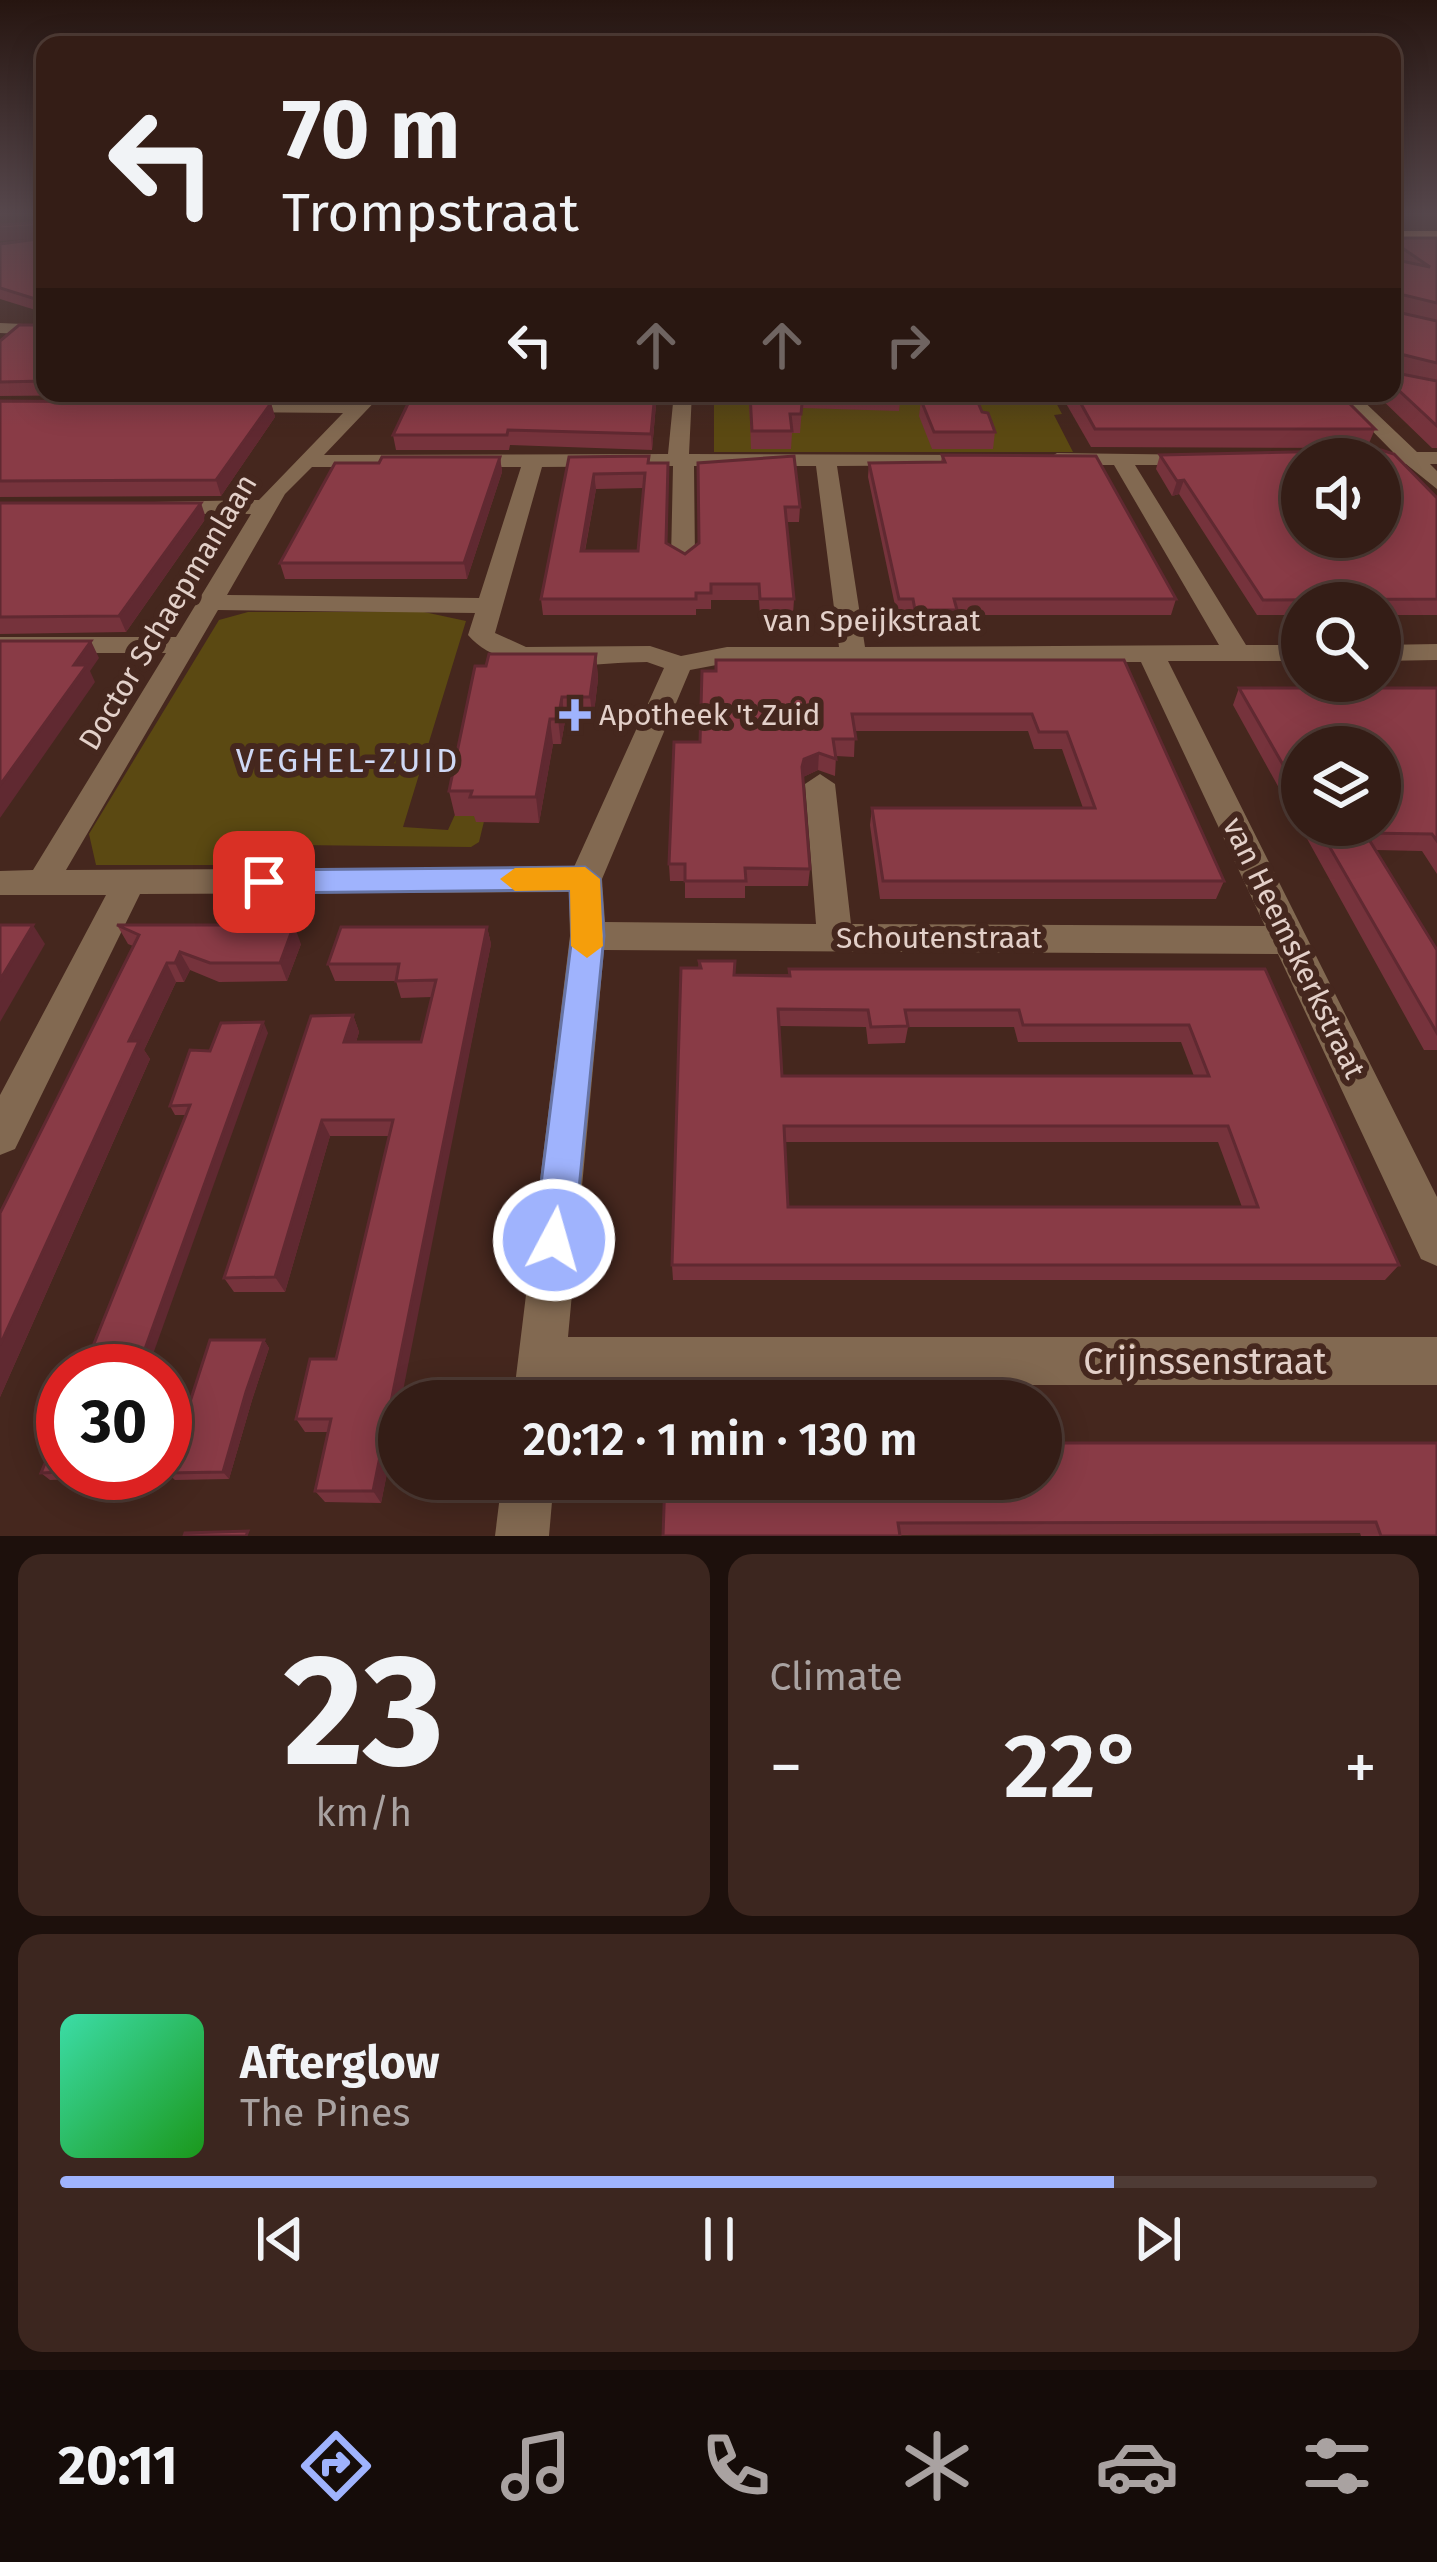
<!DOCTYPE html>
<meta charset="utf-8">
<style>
body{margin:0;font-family:"Fira Sans",sans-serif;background:#3c261f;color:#f1f3f6;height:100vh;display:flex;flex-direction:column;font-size:45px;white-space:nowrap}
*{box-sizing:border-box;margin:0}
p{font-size:39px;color:#a9a2a1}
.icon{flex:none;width:66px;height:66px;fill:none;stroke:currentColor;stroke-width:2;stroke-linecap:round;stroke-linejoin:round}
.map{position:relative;height:1536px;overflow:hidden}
.details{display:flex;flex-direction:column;gap:18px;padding:18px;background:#1d100c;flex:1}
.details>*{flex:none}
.guide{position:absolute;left:36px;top:36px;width:1365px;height:366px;border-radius:24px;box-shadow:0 6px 30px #0003,0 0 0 3px #4e3b35;background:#341d16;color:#f1f3f6;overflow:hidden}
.controls{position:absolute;left:1281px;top:438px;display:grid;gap:24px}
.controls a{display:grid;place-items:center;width:120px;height:120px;border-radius:50%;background:#341d16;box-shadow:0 6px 30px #0003,0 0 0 3px #4e3b35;font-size:60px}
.speed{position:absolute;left:36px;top:1344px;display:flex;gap:24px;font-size:60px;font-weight:700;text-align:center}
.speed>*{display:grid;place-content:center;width:156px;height:156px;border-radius:50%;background:#341d16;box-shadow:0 6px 30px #0003,0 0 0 3px #4e3b35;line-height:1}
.speed .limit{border:18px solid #d22;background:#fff;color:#111}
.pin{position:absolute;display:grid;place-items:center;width:102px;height:102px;color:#fff;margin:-51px;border-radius:24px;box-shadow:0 6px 18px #0006}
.me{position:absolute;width:132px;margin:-66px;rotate:6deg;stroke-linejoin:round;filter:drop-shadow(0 0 9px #0008)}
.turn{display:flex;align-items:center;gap:42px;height:252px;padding:0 48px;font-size:54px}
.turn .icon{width:156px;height:156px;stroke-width:2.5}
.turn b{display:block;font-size:84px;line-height:102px}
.lanes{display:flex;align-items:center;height:114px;padding:0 48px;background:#0003;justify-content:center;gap:60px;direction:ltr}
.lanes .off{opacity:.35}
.big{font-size:90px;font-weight:600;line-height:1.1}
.details .widget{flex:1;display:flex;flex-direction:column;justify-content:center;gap:18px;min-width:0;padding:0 42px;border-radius:24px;background:#3c261f}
.details .dial{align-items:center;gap:0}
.dial b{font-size:156px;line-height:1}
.song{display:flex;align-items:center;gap:36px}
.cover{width:144px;height:144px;border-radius:18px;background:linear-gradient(135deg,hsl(160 70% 55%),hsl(120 70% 35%))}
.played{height:12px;border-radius:6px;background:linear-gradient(90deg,#9fb3fd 80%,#4e3b35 80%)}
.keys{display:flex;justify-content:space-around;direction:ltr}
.heat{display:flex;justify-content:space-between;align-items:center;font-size:66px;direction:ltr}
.details .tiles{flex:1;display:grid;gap:18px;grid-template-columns:1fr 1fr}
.widget:last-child{grid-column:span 2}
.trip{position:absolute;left:378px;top:1380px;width:684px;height:120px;border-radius:60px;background:#341d16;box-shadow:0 6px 30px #0003,0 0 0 3px #4e3b35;font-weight:600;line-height:120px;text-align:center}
.tab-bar{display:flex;height:192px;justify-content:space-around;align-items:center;background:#150c09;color:#a9a2a1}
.tab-bar .icon{width:84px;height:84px}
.tab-bar .selected{color:#9fb3fd}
.tab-bar b{font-size:54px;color:#f1f3f6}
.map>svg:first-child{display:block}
.green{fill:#5b4912}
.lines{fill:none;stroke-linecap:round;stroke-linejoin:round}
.minor{fill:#826951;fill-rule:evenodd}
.major{fill:#d49f6d;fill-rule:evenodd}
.wall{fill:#76333c;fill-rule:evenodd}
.shaded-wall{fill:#602931}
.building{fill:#893b46;stroke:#602931;stroke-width:3;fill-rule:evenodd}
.route{fill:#9fb3fd;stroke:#6774a4;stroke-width:3}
.slow{fill:#f59e0b}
.poi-dot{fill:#9fb3fd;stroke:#45271e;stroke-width:4.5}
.labels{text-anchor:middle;stroke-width:12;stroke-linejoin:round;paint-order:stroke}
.street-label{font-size:30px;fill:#e3d0c9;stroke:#45271e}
.poi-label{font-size:30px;fill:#e3d0c9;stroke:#45271e;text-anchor:start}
.neighbourhood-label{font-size:33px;letter-spacing:3px;fill:#cfd8f4;stroke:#45271e}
.near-street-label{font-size:36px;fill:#e3d0c9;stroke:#45271e}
</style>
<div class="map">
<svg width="1437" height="1536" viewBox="0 0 1437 1536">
<rect width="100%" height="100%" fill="#45271e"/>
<g class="green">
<polygon points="723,393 1051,393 1062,414 1054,415 1073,452 714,452 714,404 723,404"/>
<polygon points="248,612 424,612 466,621 403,827 448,830 458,808 487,809 479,842 471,847 297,845 289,865 96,865 89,834 219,620"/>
</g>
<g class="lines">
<g class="minor">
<polygon points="0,323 45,325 45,335 0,333"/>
<path d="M363,393H383L324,455L668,454L674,393H692L689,454L986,455L989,459L979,465L837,466L865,647L1219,645L1114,465H1057L1047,459L1057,453L1208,455L1211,459L1201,465H1135L1246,645H1302V661H1168L1437,1197V1266L1421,1259L1278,954L604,950L568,1337H1437V1385H563L561,1401H513L570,936L569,892L140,894L15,1149L0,1155V1095L106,895H0V871L33,870L166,653H0V637H176L251,514H162L154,512V502L259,500L343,413L234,412L227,410V402L355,401ZM673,466L671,559L683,566L695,559L694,466H816L839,647H727L681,656L650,646L526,647L495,633L542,467ZM312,467H521L479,598L227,595L285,494ZM218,610L475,613L468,635C506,680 594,662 647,662L664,668L574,867L66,870ZM1141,662L1265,926L851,924L835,784L820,774L805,784L816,924L605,922L602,879L690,670L727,663Z"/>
<polygon points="1335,393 1355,393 1417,452 1437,452 1437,464 1430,464 1437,471 1437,489 1406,464 1347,459 1357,452 1393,452"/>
<polygon points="1437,644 1437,660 1380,661 1380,645"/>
<polygon points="502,1479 554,1479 549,1536 495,1536"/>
</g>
<rect class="major" x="1392" y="231" width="45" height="8"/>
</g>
<g class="wall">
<polygon points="45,222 45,393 312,393 0,396 0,341 43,325 42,312 0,299 0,244 45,238"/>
<polygon points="1392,238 1437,238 1437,321 1397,311 1437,321 1437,448 1432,448 1375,393 1392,393"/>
<polygon points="413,393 657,393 652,450 510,445 509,450 396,450 393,435"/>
<polygon points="749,393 901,393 899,411 802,408 800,433 792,433 791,449 751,449"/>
<polygon points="1060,393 1339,393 1375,429 1367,448 1091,447"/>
<polygon points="921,400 982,412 995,432 993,449 932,449 919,416"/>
<polygon points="0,401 271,403 275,417 221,496 0,497"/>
<polygon points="942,455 1176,599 1171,615 956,615 954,626 912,626 911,615 897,615 868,477 869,463 941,462"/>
<polygon points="1160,455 1437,498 1437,615 1380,615 1380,603 1302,603 1302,615 1257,615 1179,494 1172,496 1156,469"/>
<polygon points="500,457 502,472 467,579 285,579 280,563 379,463"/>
<path d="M569,457L649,463L668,478L667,544L685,554L699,543L698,463L800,507L799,522H787L794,599L793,615H760L759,600H711V609H696V615H543L541,599ZM644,488L638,551H585L596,489Z"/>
<polygon points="0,503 206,518 126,632 0,634"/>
<polygon points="596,654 598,679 593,721 565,721 561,744 553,744 539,823 476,822 474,816 455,816 449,791 486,666"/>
<polygon points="1124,660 1224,881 1216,899 880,899 870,825 872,808 1083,808 1062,749 1034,749 1028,731 855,731 854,757 836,756 835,776 818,770 803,777 810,869 808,886 745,886 745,898 685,898 685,881 670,881 669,864 700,742"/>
<path d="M1239,688H1437V874L1422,851L1376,850L1437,950V1050H1424L1233,705ZM1302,747L1380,825H1302Z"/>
<polygon points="117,925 301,944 287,981 219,982 190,970 184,982 176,982 144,1050 150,1059 0,1397 0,1213 133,946 128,944"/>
<polygon points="487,927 491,944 399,1401 399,1413 381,1503 325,1502 315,1491 328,1432 305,1432 296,1419 336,1359 389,1136 330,1136 285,1292 234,1292 224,1278 353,1015 359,1032 356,1042 421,1042 432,997 401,998 396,981 335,981 328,964"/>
<path d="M699,961L734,975L1265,969L1399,1265L1385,1280H673L672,1265ZM779,1026L866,1027L868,1044L905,1043L908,1027H1014L1018,1042H1181L1194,1076H782ZM785,1142H1218L1242,1207H788Z"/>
<polygon points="268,1033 186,1115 175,1115 170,1106 210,1051"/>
<polygon points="264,1340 269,1348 252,1400 229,1479 175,1480 167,1473"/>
<polygon points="1041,1443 1437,1536 1361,1536 1360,1533 900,1535 665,1479"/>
<polygon points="41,1473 111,1473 109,1478 50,1480"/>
</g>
<g class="shaded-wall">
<polygon points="40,226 45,238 0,241 0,229"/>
<polygon points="655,393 657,393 652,450 651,434"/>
<polygon points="271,403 275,417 221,496 216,480"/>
<polygon points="500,457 502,472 467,579 464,563"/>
<polygon points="594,474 596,489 582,566 581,551"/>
<polygon points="1184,480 1179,494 1172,496 1177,481"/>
<polygon points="201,503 206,518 126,632 119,616"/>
<polygon points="91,641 99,658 90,671 95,682 0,818 0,785 74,665"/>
<polygon points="596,654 598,679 593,721 590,697"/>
<polygon points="562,697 565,721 561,744 558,719"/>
<polygon points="550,719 553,744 539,823 536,797"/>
<polygon points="819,753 818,770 803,777 802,767 804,759"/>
<polygon points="33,925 45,944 0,1022 0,980"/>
<polygon points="294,925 301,944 287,981 280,963"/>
<polygon points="487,927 491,944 401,1401 399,1401 399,1413 381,1503 373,1491"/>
<polygon points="180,952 190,970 184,982 175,963"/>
<polygon points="167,963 176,982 144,1050 150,1059 0,1397 0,1345 129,1041"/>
<polygon points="353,1015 359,1032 351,1059 344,1042"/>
<polygon points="264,1023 268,1033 147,1371 137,1371"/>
<polygon points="322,1120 330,1136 285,1292 275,1277"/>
<polygon points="264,1340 269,1348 252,1400 229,1479 223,1472 246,1392"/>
</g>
<g class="building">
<polygon points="45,222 45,302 0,288 0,244 45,238 40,226 0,229 0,225"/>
<polygon points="1392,238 1437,238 1437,303 1400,294 1394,298 1397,312 1437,321 1437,363 1400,354 1395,359 1396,373 1437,381 1437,426 1392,384 1392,259 1430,267 1392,241"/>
<polygon points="45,305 45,381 0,382 0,341 19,325 43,325 41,308"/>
<polygon points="413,393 655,393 651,434 508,430 507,435 393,435"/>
<polygon points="750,393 803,393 801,414 790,414 792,431 752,431"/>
<polygon points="1075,393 1339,393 1375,429 1095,429"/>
<polygon points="921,400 977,400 982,412 988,413 995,432 934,432"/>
<polygon points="0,401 271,403 216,480 0,481"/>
<path d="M1381,450L1394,454L1437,498V599L1263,600L1184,480L1177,481L1160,455ZM1302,459H1380V537H1302Z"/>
<polygon points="942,455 1096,456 1176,599 954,599 957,610 915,610 913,599 899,599 869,463 945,462"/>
<path d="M649,456L648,463H668L666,543L685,554L699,543L698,463L794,456L800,507H785L794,599H760L759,584H711V593H696V599H541L569,457ZM645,473L638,551H581L594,474Z"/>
<polygon points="382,457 500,457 464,563 280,563 335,463 379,463"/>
<polygon points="0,503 201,503 119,616 0,617"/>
<polygon points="0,641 91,641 74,665 87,665 0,785"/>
<polygon points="489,654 596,654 590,697 562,697 558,719 550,719 536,797 470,797 472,791 449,791 475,666 486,666"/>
<polygon points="716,660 1124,660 1224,881 883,881 872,808 1095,808 1067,732 1039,732 1032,714 852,714 856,739 833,739 836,759 819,753 804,759 802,767 810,869 745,868 746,881 685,881 685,864 669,864 674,742 700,742 702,671 716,671"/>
<polygon points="1239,688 1437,688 1437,841 1432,834 1365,833 1437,950 1437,1033 1317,825 1380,825 1380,747 1302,747 1302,798"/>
<polygon points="0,925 33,925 0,980"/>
<polygon points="117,925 294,925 280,963 210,963 180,952 175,963 167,963 129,1041 139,1041 0,1345 0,1213 139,935"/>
<polygon points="341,927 487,927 373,1491 315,1491 331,1419 296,1419 310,1359 336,1359 393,1120 322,1120 275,1277 224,1278 311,1016 353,1015 344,1042 421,1042 436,980 396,981 399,964 328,964"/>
<path d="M699,961H735L734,975L790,976L789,969H1265L1399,1265H672L681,968H701ZM778,1009L868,1010L871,1027L908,1026L905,1010H1019L1023,1025H1189L1209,1076H782ZM784,1126H1228L1258,1207H788Z"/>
<polygon points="263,1022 137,1371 83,1371 190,1105 170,1106 190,1050 210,1051 221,1023"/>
<polygon points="210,1340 264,1340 246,1392 223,1472 167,1473"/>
<polygon points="63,1420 63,1472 41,1473"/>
<polygon points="1041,1443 1437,1443 1437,1536 1381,1536 1376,1522 898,1523 900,1536 663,1536 665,1479 1041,1479"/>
<polygon points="248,1531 246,1536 184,1536 185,1533"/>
</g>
<linearGradient id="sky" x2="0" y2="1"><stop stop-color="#261510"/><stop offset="0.5" stop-color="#56474c"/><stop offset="1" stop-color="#56474c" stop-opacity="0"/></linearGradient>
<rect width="1437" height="427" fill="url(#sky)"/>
<polygon class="route" points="585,867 600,879 604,936 574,1240 569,1254 554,1259 540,1254 534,1240 572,936 570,890 264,893 248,882 264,870"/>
<polygon class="slow" points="585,867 600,879 603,946 587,958 571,946 570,890 515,891 500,879 515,868"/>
<path class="poi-dot" d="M569 697h12v12h12v12h-12v12h-12v-12h-12v-12h12z"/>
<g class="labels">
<g class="street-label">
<text transform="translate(168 612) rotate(-59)" y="10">Doctor Schaepmanlaan</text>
<text x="872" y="631">van Speijkstraat</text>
<text x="939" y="948">Schoutenstraat</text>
<text transform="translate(1294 948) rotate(64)" y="10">van Heemskerkstraat</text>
</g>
<g class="poi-label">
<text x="599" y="725">Apotheek 't Zuid</text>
</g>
<g class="neighbourhood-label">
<text x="348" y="772">VEGHEL-ZUID</text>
</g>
<g class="near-street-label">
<text x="1205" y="1374">Crijnssenstraat</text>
</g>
</g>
</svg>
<div class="controls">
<a><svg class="icon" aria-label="sound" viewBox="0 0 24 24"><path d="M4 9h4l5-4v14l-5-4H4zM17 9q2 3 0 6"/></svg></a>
<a><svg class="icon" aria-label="search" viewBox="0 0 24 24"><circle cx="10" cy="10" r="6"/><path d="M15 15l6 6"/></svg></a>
<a><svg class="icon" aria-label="layers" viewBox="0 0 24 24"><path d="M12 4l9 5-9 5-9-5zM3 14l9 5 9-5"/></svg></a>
</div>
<div class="speed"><div class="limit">30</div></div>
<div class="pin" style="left:264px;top:882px;background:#d93025"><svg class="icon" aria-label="arrive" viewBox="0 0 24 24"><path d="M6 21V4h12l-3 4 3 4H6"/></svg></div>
<svg class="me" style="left:554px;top:1240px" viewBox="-20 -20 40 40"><circle r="17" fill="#9fb3fd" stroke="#fff" stroke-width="3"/><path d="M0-11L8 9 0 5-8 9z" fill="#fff"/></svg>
<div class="trip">20:12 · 1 min · 130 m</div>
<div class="guide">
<div class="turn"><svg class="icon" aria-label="left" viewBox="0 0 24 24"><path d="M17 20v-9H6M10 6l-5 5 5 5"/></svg><div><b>70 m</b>Trompstraat</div></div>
<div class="lanes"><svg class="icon" aria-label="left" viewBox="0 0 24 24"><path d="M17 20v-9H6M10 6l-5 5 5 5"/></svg><svg class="icon off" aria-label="ahead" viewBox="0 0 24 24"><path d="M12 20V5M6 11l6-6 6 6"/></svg><svg class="icon off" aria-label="ahead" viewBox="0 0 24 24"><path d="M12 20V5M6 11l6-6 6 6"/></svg><svg class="icon off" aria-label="right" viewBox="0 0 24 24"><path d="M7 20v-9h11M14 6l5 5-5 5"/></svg></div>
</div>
</div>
<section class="details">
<div class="tiles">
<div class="widget dial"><b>23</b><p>km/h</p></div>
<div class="widget"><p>Climate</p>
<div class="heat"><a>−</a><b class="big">22°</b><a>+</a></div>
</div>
<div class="widget">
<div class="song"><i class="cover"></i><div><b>Afterglow</b><p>The Pines</p></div></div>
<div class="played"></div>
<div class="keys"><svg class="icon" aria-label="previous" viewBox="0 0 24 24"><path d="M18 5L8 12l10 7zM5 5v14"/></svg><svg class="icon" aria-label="pause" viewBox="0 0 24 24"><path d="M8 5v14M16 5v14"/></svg><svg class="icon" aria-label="next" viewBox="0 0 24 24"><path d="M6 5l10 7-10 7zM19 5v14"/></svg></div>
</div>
</div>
</section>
<nav class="tab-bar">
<b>20:11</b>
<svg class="icon selected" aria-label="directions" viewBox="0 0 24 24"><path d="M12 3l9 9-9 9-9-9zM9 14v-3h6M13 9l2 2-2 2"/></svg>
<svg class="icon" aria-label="music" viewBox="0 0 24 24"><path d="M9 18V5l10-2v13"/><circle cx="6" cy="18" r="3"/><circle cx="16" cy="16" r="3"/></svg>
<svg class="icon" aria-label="phone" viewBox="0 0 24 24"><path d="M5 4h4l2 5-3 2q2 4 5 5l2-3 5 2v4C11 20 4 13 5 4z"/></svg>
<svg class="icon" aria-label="climate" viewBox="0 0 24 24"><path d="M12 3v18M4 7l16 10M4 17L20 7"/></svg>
<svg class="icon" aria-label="car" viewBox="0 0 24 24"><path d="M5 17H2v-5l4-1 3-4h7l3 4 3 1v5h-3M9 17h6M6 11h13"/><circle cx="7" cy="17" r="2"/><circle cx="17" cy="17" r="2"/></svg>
<svg class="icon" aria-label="filters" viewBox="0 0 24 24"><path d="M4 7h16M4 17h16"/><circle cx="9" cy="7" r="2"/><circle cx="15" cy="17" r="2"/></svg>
</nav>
